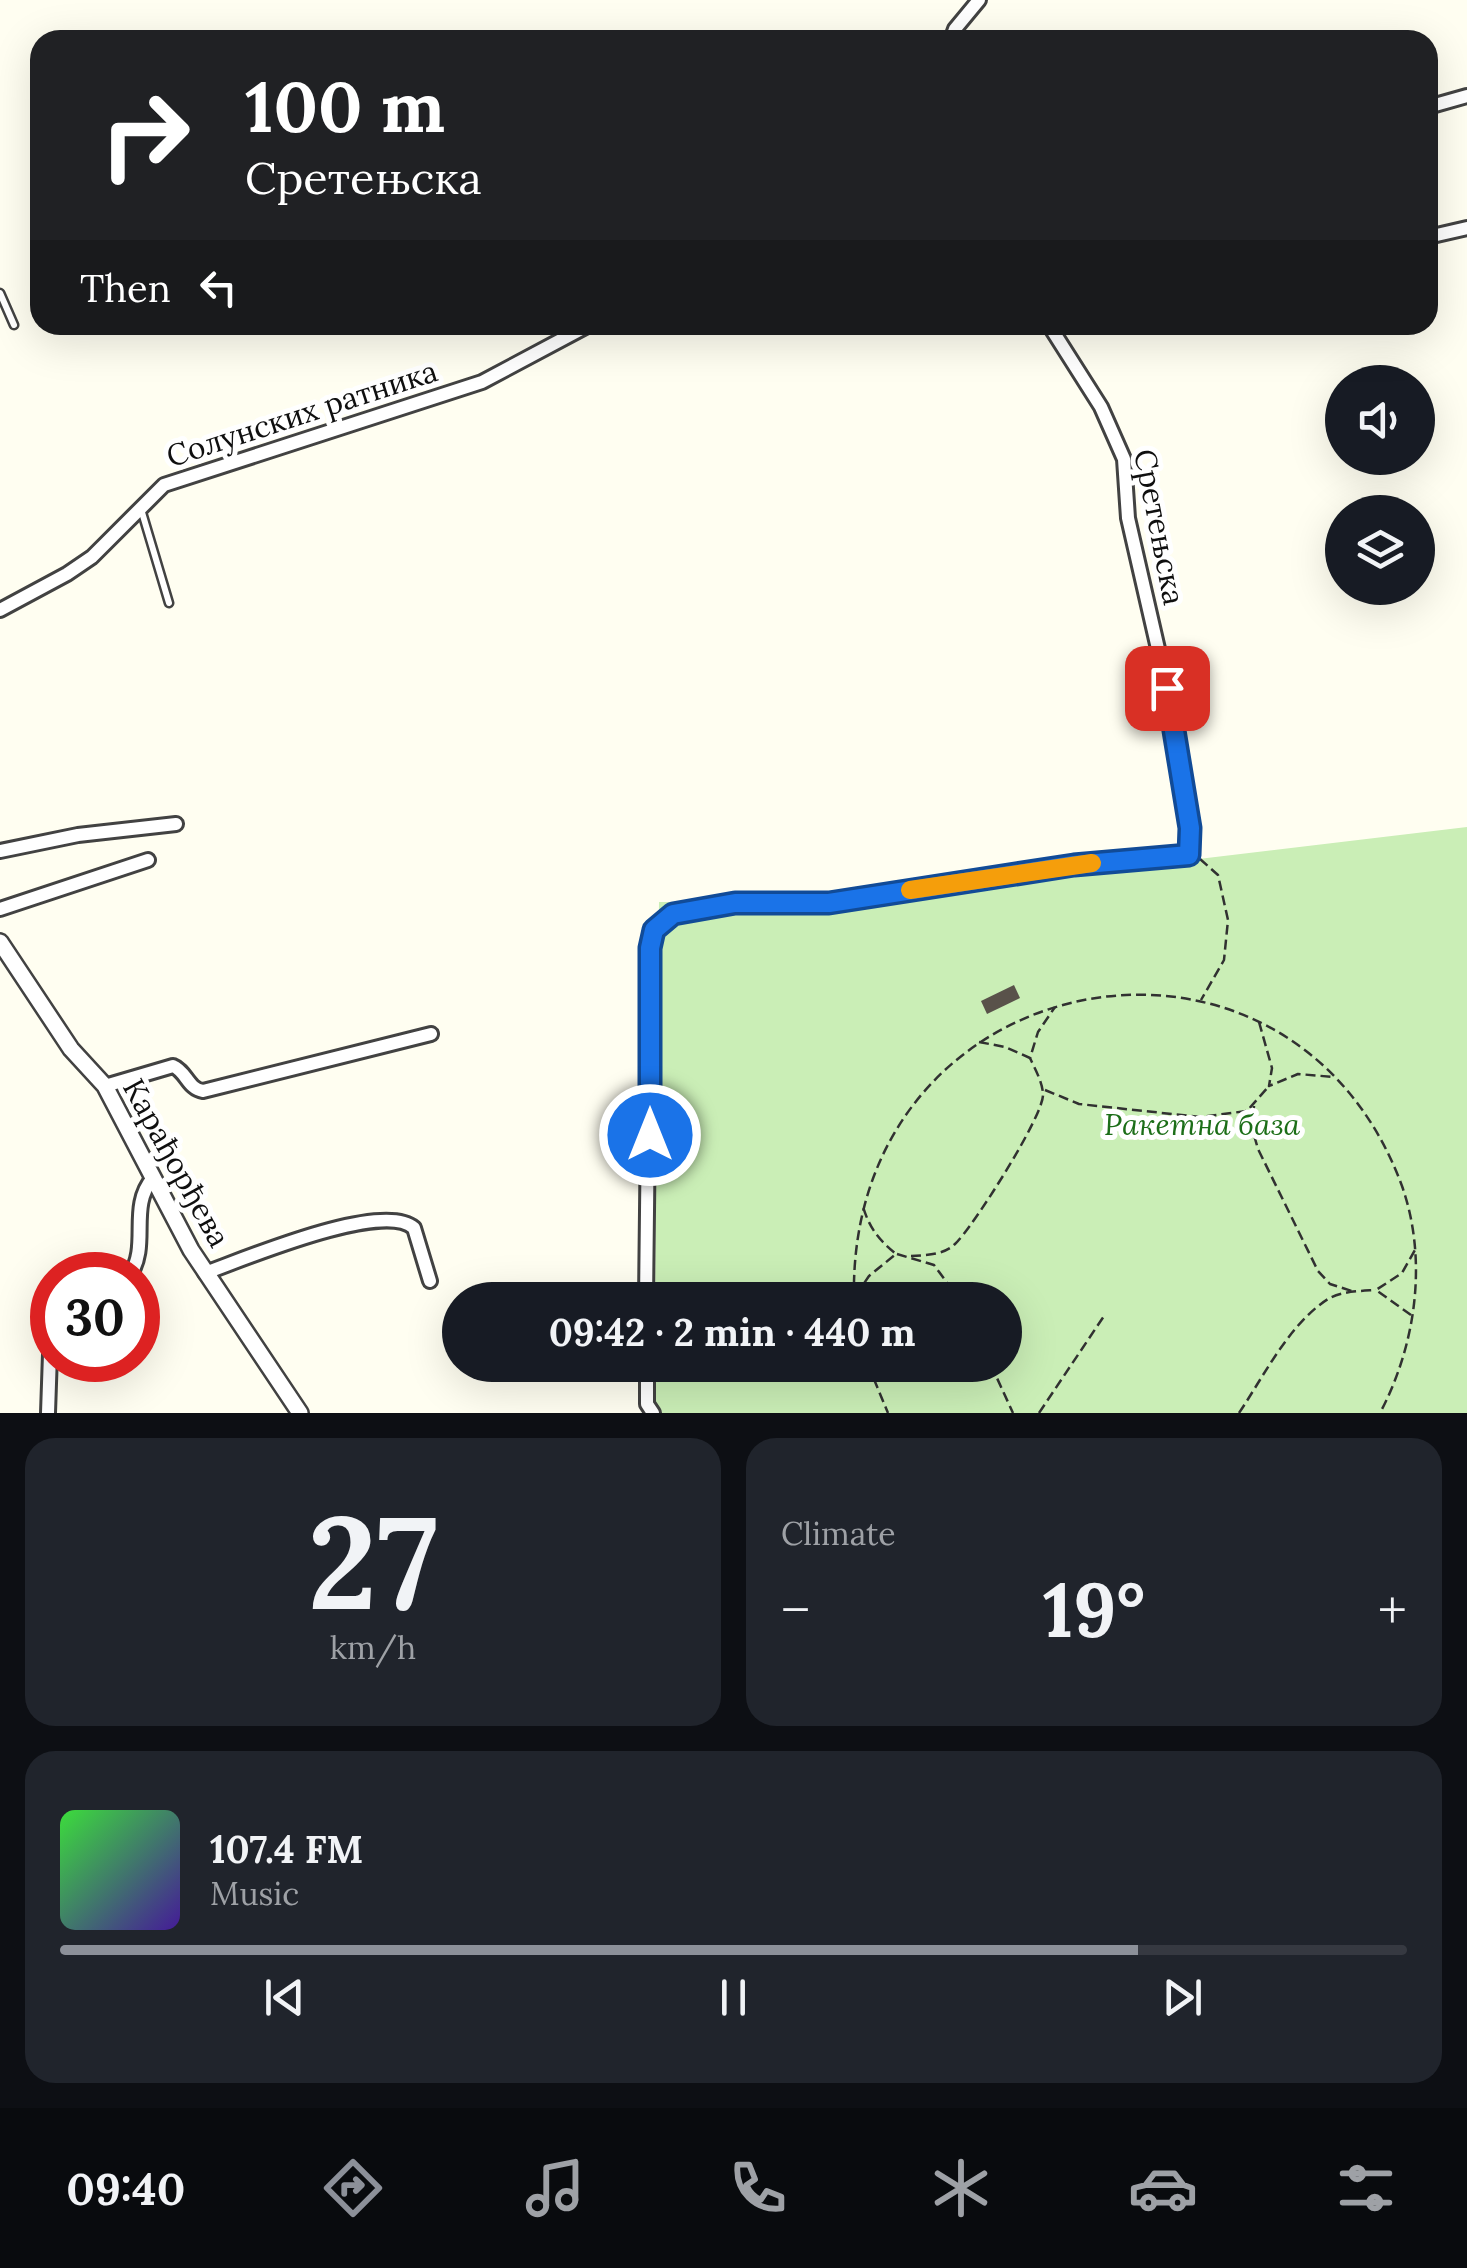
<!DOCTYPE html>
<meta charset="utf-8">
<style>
body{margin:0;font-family:Lora,serif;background:#20242c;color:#f1f3f6;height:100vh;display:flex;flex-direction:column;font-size:38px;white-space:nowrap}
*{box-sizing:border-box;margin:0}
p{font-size:32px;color:#9ea1a6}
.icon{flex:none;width:55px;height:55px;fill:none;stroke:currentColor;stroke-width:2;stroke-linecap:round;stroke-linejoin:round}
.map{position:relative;height:1413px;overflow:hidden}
.drawer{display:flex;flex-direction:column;gap:25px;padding:25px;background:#0d0f14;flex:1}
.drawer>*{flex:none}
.banner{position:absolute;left:30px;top:30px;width:1408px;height:305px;border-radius:30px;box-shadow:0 10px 40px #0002;background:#202124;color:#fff;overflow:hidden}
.tools{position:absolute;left:1325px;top:365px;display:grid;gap:20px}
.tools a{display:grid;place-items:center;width:110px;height:110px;border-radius:50%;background:#171b24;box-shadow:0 10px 40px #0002;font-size:50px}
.speed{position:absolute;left:30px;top:1252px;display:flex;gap:20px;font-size:50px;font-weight:700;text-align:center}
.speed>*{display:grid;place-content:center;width:130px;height:130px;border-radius:50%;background:#171b24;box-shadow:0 10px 40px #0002;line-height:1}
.speed .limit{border:15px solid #d22;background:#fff;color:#111}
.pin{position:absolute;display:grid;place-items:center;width:85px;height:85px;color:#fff;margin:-42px;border-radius:20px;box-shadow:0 5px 15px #0006}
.me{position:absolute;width:110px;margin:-55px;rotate:0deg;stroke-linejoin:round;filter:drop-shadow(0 0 8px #0008)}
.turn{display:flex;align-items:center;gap:35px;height:210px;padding:0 50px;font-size:45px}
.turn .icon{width:130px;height:130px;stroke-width:2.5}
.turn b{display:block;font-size:70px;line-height:85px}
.then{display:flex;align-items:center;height:95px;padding:0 50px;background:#0003;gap:20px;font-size:38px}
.big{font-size:75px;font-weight:700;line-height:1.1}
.drawer .tile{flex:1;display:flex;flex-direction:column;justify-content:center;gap:15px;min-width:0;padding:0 35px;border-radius:30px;background:#20242c}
.drawer .dial{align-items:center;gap:0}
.dial b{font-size:130px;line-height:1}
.song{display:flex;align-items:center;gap:30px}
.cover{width:120px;height:120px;border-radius:15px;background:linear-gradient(135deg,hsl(120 70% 55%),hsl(260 70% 35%))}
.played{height:10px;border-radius:5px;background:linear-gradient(90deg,#8c9099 80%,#363941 80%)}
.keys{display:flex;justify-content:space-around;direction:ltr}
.heat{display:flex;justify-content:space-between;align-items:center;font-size:55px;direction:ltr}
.drawer .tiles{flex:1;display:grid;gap:25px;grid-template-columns:1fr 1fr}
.tile:last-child{grid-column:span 2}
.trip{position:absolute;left:442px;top:1282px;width:580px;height:100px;border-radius:50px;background:#171b24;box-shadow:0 10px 40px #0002;font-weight:700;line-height:100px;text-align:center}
.tabs{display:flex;height:160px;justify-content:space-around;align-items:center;background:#090b0e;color:#9ea1a6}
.tabs .icon{width:70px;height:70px}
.tabs .active{color:#8c9099}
.tabs b{font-size:45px;color:#f1f3f6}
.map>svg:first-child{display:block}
.green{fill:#caeeb6}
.building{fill:#59524a}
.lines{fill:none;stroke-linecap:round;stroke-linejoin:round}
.service-casing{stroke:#424242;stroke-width:11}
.minor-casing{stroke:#424242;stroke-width:18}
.tertiary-casing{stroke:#424242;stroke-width:20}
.path{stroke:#313131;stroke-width:2.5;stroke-dasharray:10 5;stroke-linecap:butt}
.service{stroke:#fff;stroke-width:6}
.minor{stroke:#fff;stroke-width:12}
.tertiary{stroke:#fff;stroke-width:15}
.route-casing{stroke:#114b97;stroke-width:25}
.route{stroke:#1a73e8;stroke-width:18}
.slow{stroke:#f59e0b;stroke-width:18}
.labels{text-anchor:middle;stroke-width:10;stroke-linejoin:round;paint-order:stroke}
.street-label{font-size:30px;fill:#0f0f0f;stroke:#fff}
.park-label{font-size:30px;font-style:italic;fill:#1c6e18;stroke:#fff}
</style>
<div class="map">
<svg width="1467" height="1413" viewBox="0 0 1467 1413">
<rect width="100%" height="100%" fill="#fffef1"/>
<polygon class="green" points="1467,827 1467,1413 661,1413 654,1403 654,1365 1005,1365 1005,1300 655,1300 659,902 829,903"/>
<polygon class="building" points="1014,985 1020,998 987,1014 981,1001"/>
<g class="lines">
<defs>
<g id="service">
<polyline points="0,293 14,325"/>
<polyline points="141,509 169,603"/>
</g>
<g id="minor">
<polyline points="951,40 955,29 979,0"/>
<polyline points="1428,107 1467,96"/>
<polyline points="1428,237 1467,228"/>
<polyline points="0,610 67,574 92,557 164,485 482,382 589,325"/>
<polyline points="0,851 78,835 176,824"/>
<polyline points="0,909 148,860"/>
<path d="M105,1086L173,1066C186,1071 188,1089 203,1091L431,1034"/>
<path d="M205,1273C244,1259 383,1200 414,1228L430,1281"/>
<path d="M130,1275C150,1245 128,1207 153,1178"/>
<polyline points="646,1300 650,948 653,929 673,914 735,903 829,903 1074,865 1152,857 1184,857 1191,851 1167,688 1128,518 1124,459 1101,407 1049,325"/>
<polyline points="647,1365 647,1404 653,1413"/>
<polyline points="48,1413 52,1295"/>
</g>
<polyline id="tertiary" points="0,942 71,1049 105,1086 191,1250 300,1413"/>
</defs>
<use href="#service" class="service-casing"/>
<use href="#minor" class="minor-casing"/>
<use href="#tertiary" class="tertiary-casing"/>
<g class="path">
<polyline points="1200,859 1218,875 1228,920 1224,960 1201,1000"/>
<polyline points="1259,1022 1272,1068 1269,1086 1298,1074 1334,1077"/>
<polyline points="979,1042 1005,1047 1030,1058 1038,1032 1055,1007"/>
<polyline points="1045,1090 1079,1104 1200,1117 1247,1111 1269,1086"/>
<polyline points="1254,1106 1252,1128 1258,1149 1318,1271 1330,1284 1355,1292"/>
<polyline points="897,1254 934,1265 960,1300"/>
<path d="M911,1256C926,1255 944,1255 955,1244C973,1227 1043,1117 1043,1095C1043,1083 1035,1069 1030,1058"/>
<path d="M856,1295L869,1276L896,1254C879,1240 870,1229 863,1207"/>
<path d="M854,1300C846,962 1288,877 1402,1186C1428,1260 1416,1345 1380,1413"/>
<polyline points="1411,1315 1376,1290 1402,1273 1415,1250"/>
<polyline points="868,1365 888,1413"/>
<polyline points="991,1365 1013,1413"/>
<polyline points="1039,1413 1104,1316"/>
<path d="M1239,1413C1264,1376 1289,1324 1328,1299C1341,1291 1361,1291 1376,1290"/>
</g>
<use href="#service" class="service"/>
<use href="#minor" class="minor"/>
<use href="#tertiary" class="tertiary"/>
</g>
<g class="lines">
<defs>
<polyline id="route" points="650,1135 650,948 654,930 673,914 735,903 829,903 1074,865 1189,855 1190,828 1167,688"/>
</defs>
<use href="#route" class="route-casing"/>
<use href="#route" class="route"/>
<polyline class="slow" points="910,890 1092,863"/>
</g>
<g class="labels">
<g class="street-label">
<text transform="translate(302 414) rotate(-18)" y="10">Солунских ратника</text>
<text transform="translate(1159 527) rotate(79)" y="10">Сретењска</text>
<text transform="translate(176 1163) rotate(61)" y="10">Карађорђева</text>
</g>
<g class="park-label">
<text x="1202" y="1135">Ракетна база</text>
</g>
</g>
</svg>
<div class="tools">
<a><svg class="icon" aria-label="sound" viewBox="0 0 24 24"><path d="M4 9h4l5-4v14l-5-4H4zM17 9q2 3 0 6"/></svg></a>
<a><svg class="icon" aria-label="layers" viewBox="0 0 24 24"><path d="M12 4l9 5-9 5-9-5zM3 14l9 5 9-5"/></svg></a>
</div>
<div class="speed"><div class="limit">30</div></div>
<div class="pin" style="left:1167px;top:688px;background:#d93025"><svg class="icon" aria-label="arrive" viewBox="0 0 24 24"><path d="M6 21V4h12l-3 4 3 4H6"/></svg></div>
<svg class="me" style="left:650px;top:1135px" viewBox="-20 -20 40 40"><circle r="17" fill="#1a73e8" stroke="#fff" stroke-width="3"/><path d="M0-11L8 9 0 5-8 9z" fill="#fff"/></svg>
<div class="trip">09:42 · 2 min · 440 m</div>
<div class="banner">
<div class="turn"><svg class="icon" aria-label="right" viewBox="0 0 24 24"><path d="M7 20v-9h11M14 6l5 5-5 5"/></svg><div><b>100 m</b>Сретењска</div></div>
<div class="then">Then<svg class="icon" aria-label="left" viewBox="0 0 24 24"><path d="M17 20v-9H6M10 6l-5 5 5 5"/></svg></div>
</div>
</div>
<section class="drawer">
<div class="tiles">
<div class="tile dial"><b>27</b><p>km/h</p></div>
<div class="tile"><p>Climate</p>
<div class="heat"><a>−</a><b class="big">19°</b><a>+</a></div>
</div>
<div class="tile">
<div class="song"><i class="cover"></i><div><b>107.4 FM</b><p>Music</p></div></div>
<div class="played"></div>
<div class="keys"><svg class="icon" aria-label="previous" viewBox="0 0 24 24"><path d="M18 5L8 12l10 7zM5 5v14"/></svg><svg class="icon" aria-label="pause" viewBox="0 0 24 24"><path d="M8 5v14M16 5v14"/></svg><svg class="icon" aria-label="next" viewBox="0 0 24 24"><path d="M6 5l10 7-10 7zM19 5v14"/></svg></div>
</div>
</div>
</section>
<nav class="tabs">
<b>09:40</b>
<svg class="icon active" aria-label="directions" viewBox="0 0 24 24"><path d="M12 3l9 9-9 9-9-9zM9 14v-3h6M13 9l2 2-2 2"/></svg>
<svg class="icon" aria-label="music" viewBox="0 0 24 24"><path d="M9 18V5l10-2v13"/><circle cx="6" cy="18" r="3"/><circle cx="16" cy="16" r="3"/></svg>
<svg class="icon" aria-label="phone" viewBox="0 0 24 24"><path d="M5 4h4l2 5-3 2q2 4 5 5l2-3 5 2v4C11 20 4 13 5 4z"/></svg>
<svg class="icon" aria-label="climate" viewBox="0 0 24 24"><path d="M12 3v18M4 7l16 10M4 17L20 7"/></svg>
<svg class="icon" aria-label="car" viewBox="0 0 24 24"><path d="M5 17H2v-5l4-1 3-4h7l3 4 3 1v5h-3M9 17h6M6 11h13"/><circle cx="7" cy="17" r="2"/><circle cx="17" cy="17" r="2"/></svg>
<svg class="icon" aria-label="filters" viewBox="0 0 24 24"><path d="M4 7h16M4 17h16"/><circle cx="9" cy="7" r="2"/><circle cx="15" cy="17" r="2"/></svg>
</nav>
